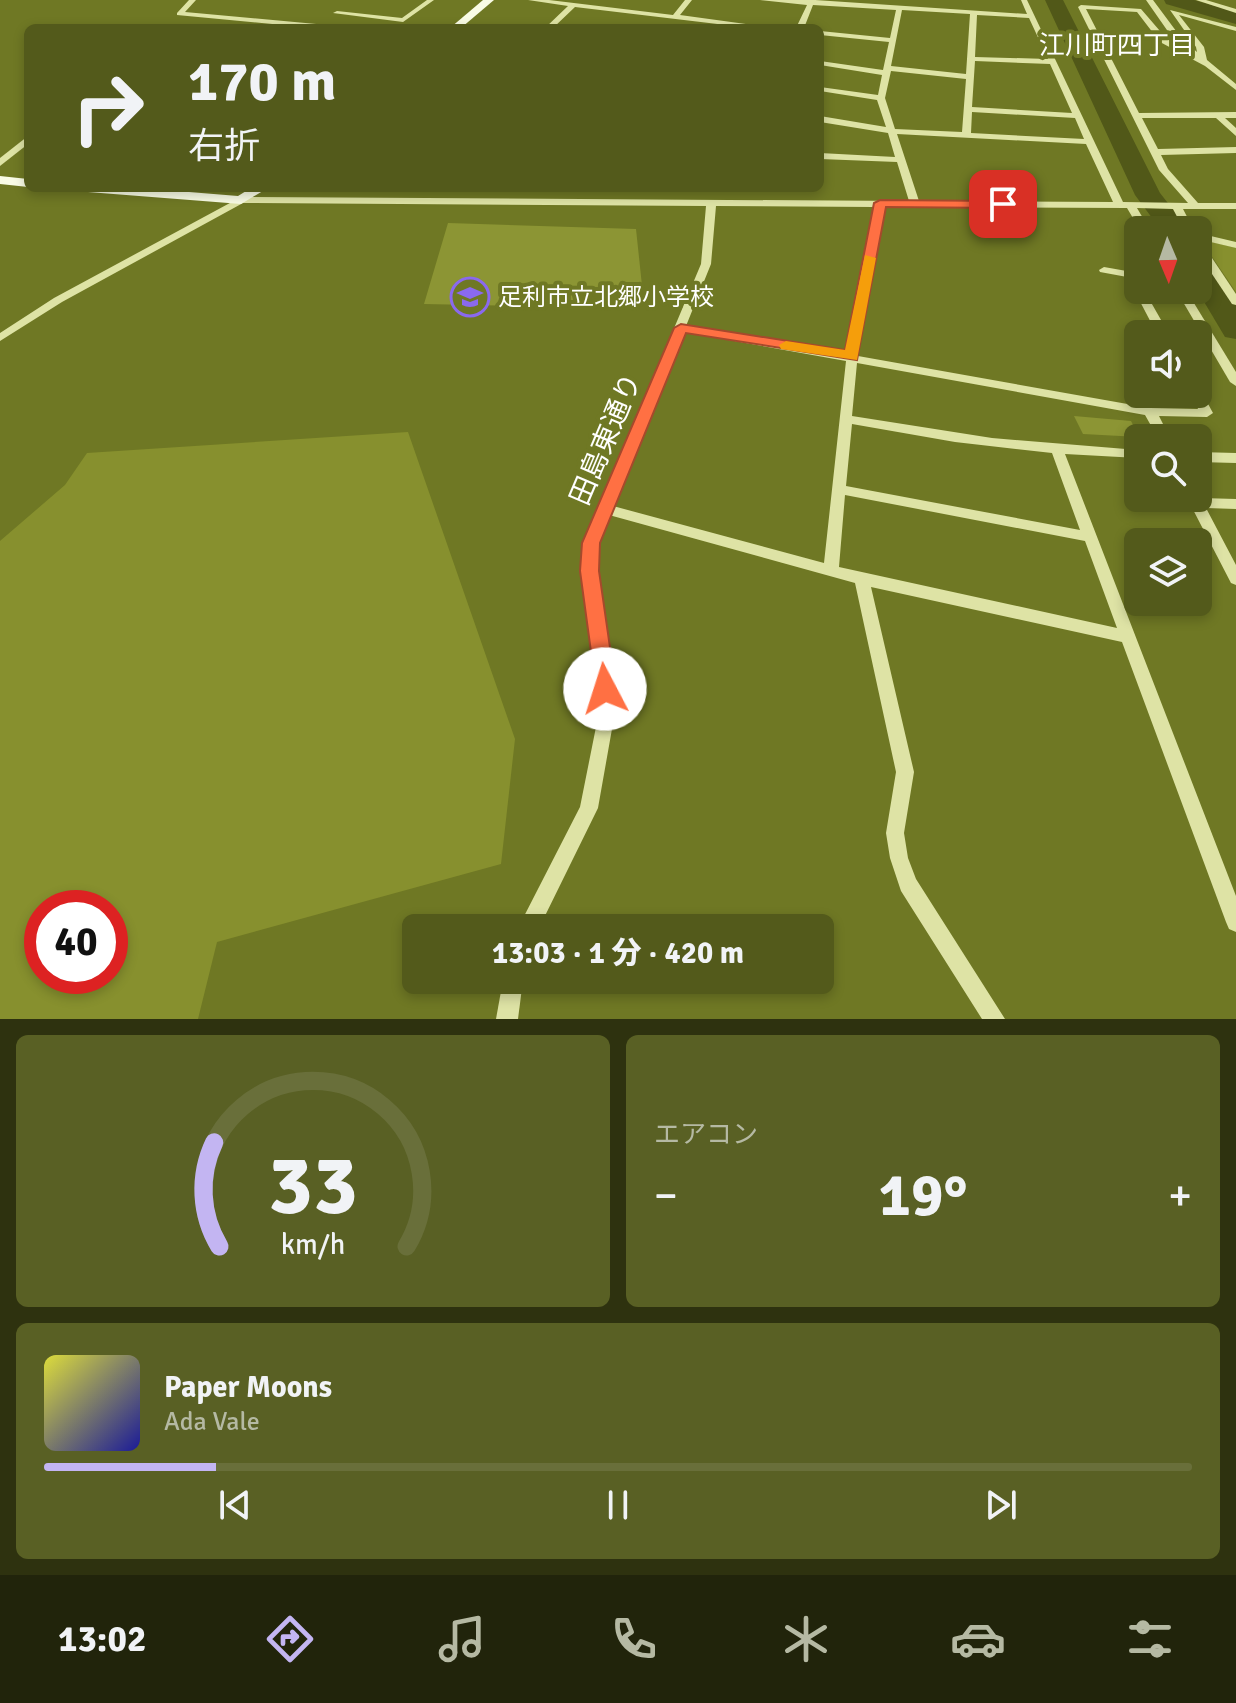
<!DOCTYPE html>
<html lang="ja">
<meta charset="utf-8">
<style>
body{margin:0;font-family:Signika,"Noto Sans JP",sans-serif;background:#596024;color:#f1f3f6;height:100vh;display:flex;flex-direction:column;font-size:30px;white-space:nowrap}
*{box-sizing:border-box;margin:0}
p{font-size:26px;color:#b5b9a3}
.icon{flex:none;width:44px;height:44px;fill:none;stroke:currentColor;stroke-width:2;stroke-linecap:round;stroke-linejoin:round}
.map{position:relative;height:1019px;overflow:hidden}
.side{display:flex;flex-direction:column;gap:16px;padding:16px;background:#2e320f;flex:1}
.side>*{flex:none}
.hud{position:absolute;left:24px;top:24px;width:800px;height:168px;border-radius:12px;box-shadow:0 4px 12px #0003;background:#535a1b;color:#f1f3f6;overflow:hidden}
.needle{width:52px;rotate:178deg}
.controls{position:absolute;left:1124px;top:216px;display:grid;gap:16px}
.controls a{display:grid;place-items:center;width:88px;height:88px;border-radius:12px;background:#535a1b;box-shadow:0 4px 12px #0003;font-size:40px}
.speed{position:absolute;left:24px;top:890px;display:flex;gap:16px;font-size:40px;font-weight:700;text-align:center}
.speed>*{display:grid;place-content:center;width:104px;height:104px;border-radius:50%;background:#535a1b;box-shadow:0 4px 12px #0003;line-height:1}
.speed .limit{border:12px solid #d22;background:#fff;color:#111}
.pin{position:absolute;display:grid;place-items:center;width:68px;height:68px;color:#fff;margin:-34px;border-radius:16px;box-shadow:0 4px 12px #0006}
.me{position:absolute;width:88px;margin:-44px;rotate:355deg;stroke-linejoin:round;filter:drop-shadow(0 0 6px #0008)}
.turn{display:flex;align-items:center;gap:28px;height:168px;padding:0 32px;font-size:36px}
.turn .icon{width:104px;height:104px;stroke-width:2.5}
.turn b{display:block;font-size:56px;line-height:68px}
.big{font-size:60px;font-weight:800;line-height:1.1}
.side .tile{flex:1;display:flex;flex-direction:column;justify-content:center;gap:12px;min-width:0;padding:0 28px;border-radius:12px;background:#596024}
.side .dial{align-items:center;gap:0}
.dial svg{height:208px;overflow:visible;fill:none;stroke:#696f3a;stroke-width:7;stroke-linecap:round;text-anchor:middle}
.dial text{fill:#f1f3f6;stroke:none}
.song{display:flex;align-items:center;gap:24px}
.cover{width:96px;height:96px;border-radius:12px;background:linear-gradient(135deg,hsl(60 70% 55%),hsl(240 70% 35%))}
.played{height:8px;border-radius:4px;background:linear-gradient(90deg,#c3b5f2 15%,#696f3a 15%)}
.keys{display:flex;justify-content:space-around;direction:ltr}
.heat{display:flex;justify-content:space-between;align-items:center;font-size:44px;direction:ltr}
.side .tiles{flex:1;display:grid;gap:16px;grid-template-columns:1fr 1fr}
.tile:last-child{grid-column:span 2}
.trip{position:absolute;left:402px;top:914px;width:432px;height:80px;border-radius:12px;background:#535a1b;box-shadow:0 4px 12px #0003;font-weight:800;line-height:80px;text-align:center}
.tab-bar{display:flex;height:128px;justify-content:space-around;align-items:center;background:#21240b;color:#b5b9a3}
.tab-bar .icon{width:56px;height:56px}
.tab-bar .selected{color:#c3b5f2}
.tab-bar b{font-size:36px;color:#f1f3f6}
.map>svg:first-child{display:block}
.green{fill:#87902e;fill-rule:evenodd}
.lines{fill:none;stroke-linecap:round;stroke-linejoin:round}
.river{fill:#515818;fill-rule:evenodd}
.building{fill:#8c9534}
.minor{fill:#dee3a5;fill-rule:evenodd}
.major{fill:#f9fce5;fill-rule:evenodd}
.route{fill:#ff7043;stroke:#a6492c;stroke-width:2}
.slow{fill:#f59e0b}
.labels{text-anchor:middle;stroke-width:8;stroke-linejoin:round;paint-order:stroke}
.far-poi-label{font-size:24px;fill:#fff;stroke:#6f7824;text-anchor:start}
.far-neighbourhood-label{font-size:26px;fill:#fff;stroke:#6f7824}
.street-label{font-size:28px;fill:#fff;stroke:#6f7824}
</style>
<div class="map">
<svg width="1236" height="1019" viewBox="0 0 1236 1019">
<rect width="100%" height="100%" fill="#6f7824"/>
<g class="green">
<polygon points="1200,239 1236,248 1236,292"/>
<path d="M408,432L515,739L501,864L217,942L198,1019H0V541L65,485L87,453ZM42,908H110V976H42Z"/>
</g>
<g class="lines">
<g class="river">
<polygon points="1045,0 1063,0 1160,193 1189,230 1161,230 1135,195"/>
<polygon points="1164,0 1194,0 1236,12 1236,24 1166,4"/>
<polygon points="1198,257 1208,260 1236,305 1236,339 1225,337 1197,290"/>
</g>
</g>
<g class="building">
<polygon points="448,223 636,229 643,295 591,295 590,303 566,303 566,307 424,304"/>
<polygon points="1074,416 1131,421 1139,437 1083,434"/>
</g>
<g class="lines">
<g class="minor">
<polygon points="189,0 196,0 185,12 327,25 331,27 314,28 177,15 177,13"/>
<polygon points="427,0 434,0 403,22 333,13 337,11 402,18"/>
<polygon points="528,0 549,0 673,15 685,0 692,0 680,15 774,28 751,28 575,7 553,28 545,28 568,6"/>
<path d="M760,0H815L1027,14L1021,0H1027L1123,202L1188,203L1159,170L1078,7L1081,5L1141,9L1166,38L1185,50L1176,43L1146,0H1153L1182,39L1197,52L1196,47L1170,10L1236,27V31L1179,15L1204,47L1207,60L1236,84V90L1205,66L1160,42L1137,12L1086,9L1139,113L1236,112V118H1225L1236,128V136L1216,118H1142L1158,149L1236,147V153L1161,155L1168,169L1198,203H1236V209H1183L1194,230H1184L1173,209L1137,208L1150,230H1140L1127,208L884,207L858,356L1150,408L1198,409L1191,394H1198V390L1201,391L1213,413L1207,417L1159,416L1170,438H1158L1145,415L857,363L852,416L992,438L1138,450V458L1065,454L1236,896V932L1229,929L1226,922L1122,642L871,587L914,772L904,833L908,858L916,879L1005,1019H982L901,891L890,858L886,833L896,772L855,583L609,515L598,543L596,571L615,712L598,808L539,928H518L580,807L599,712L582,571L584,543L701,264L706,206L243,203L62,302L0,341V333L54,298L241,197L909,201L897,162L820,159V153L895,157L888,133L820,122V116L886,127L877,100L820,91V87L878,95L882,75L820,65V61L883,70L889,42L820,35V31L890,38L896,10L813,5L804,28H796L807,5ZM902,10L970,14L966,74L891,66ZM977,15L1029,18L1048,59L975,57ZM975,61L1050,64L1072,113L972,107ZM891,71L966,79L962,132L895,129L885,98ZM972,112L1075,118L1084,139L971,133ZM897,134L1086,144L1113,202L919,201ZM716,206L874,207L846,354L686,326L711,264ZM684,332L846,361L824,563L613,506ZM852,424L955,442L1052,453L1080,530L846,486ZM845,495L1085,541L1117,628L839,567Z"/>
<polygon points="1196,0 1206,0 1236,9 1236,13"/>
<polygon points="28,136 28,144 0,166 0,158"/>
<polygon points="1198,233 1236,242 1236,248 1198,239"/>
<polygon points="1198,242 1202,243 1236,294 1236,305 1232,304 1198,253"/>
<polygon points="1104,267 1138,273 1138,279 1100,272 1099,270"/>
<polygon points="1138,287 1138,290 1144,290 1169,334 1157,334 1134,290"/>
<polygon points="1176,290 1186,290 1236,372 1236,386 1230,382"/>
<polygon points="1198,452 1236,453 1236,463 1198,462"/>
<polygon points="1198,494 1201,498 1236,499 1236,509 1206,508 1236,565 1236,585 1231,583 1187,498 1198,498"/>
<polygon points="503,980 523,980 518,1019 496,1019"/>
</g>
<g class="major">
<polygon points="483,0 494,0 461,28 450,28"/>
<polygon points="0,176 28,179 28,187 0,184"/>
<polygon points="81,188 140,188 238,196 251,188 268,188 241,204 88,192"/>
</g>
</g>
<polygon class="route" points="880,200 1003,201 1009,204 1003,208 886,207 857,360 686,333 600,543 599,571 616,689 612,696 597,696 580,571 582,543 674,328 681,324 845,350 874,203"/>
<polygon class="slow" points="865,255 876,258 857,360 781,349 779,345 786,341 845,350"/>
<defs>
<symbol id="school-ring" viewBox="-11 -11 22 22"><circle r="9.5" fill="#6f7824" stroke="#8a69ee" stroke-width="1.5"/><path d="M0-5L7-2L0 1L-7-2ZM-4 1L0 2.5L4 1V4Q0 6-4 4Z" fill="#8a69ee"/></symbol>
</defs>
<g fill-rule="evenodd">
<use href="#school-ring" x="448" y="275" width="44" height="44"/>
</g>
<g class="labels">
<g class="far-poi-label">
<text x="498" y="305">足利市立北郷小学校</text>
</g>
<g class="far-neighbourhood-label">
<text x="1117" y="54">江川町四丁目</text>
</g>
<g class="street-label">
<text transform="translate(605 439) rotate(-67)" y="10">田島東通り</text>
</g>
</g>
</svg>
<div class="controls">
<a><svg class="needle" viewBox="-14 -14 28 28"><path d="M0-13l5 13h-10z" fill="#e53935"/><path d="M0 13l5-13h-10z" fill="#b5b9a3"/></svg></a>
<a><svg class="icon" aria-label="sound" viewBox="0 0 24 24"><path d="M4 9h4l5-4v14l-5-4H4zM17 9q2 3 0 6"/></svg></a>
<a><svg class="icon" aria-label="search" viewBox="0 0 24 24"><circle cx="10" cy="10" r="6"/><path d="M15 15l6 6"/></svg></a>
<a><svg class="icon" aria-label="layers" viewBox="0 0 24 24"><path d="M12 4l9 5-9 5-9-5zM3 14l9 5 9-5"/></svg></a>
</div>
<div class="speed"><div class="limit">40</div></div>
<div class="pin" style="left:1003px;top:204px;background:#d93025"><svg class="icon" aria-label="arrive" viewBox="0 0 24 24"><path d="M6 21V4h12l-3 4 3 4H6"/></svg></div>
<svg class="me" style="left:605px;top:689px" viewBox="-20 -20 40 40"><circle r="19" fill="#fff"/><path d="M0-13L10 11 0 6-10 11z" fill="#ff7043"/></svg>
<div class="trip">13:03 · 1 分 · 420 m</div>
<div class="hud">
<div class="turn"><svg class="icon" aria-label="right" viewBox="0 0 24 24"><path d="M7 20v-9h11M14 6l5 5-5 5"/></svg><div><b>170 m</b>右折</div></div>
</div>
</div>
<section class="side">
<div class="tiles">
<div class="tile dial"><svg viewBox="0 0 100 80">
<path d="M14 69A42 42 0 1 1 86 69"/>
<path d="M14 69A42 42 0 0 1 12 29" stroke="#c3b5f2"/>
<text x="50" y="56" font-size="32" font-weight="700">33</text>
<text x="50" y="72" font-size="11">km/h</text>
</svg></div>
<div class="tile"><p>エアコン</p>
<div class="heat"><a>−</a><b class="big">19°</b><a>+</a></div>
</div>
<div class="tile">
<div class="song"><i class="cover"></i><div><b>Paper Moons</b><p>Ada Vale</p></div></div>
<div class="played"></div>
<div class="keys"><svg class="icon" aria-label="previous" viewBox="0 0 24 24"><path d="M18 5L8 12l10 7zM5 5v14"/></svg><svg class="icon" aria-label="pause" viewBox="0 0 24 24"><path d="M8 5v14M16 5v14"/></svg><svg class="icon" aria-label="next" viewBox="0 0 24 24"><path d="M6 5l10 7-10 7zM19 5v14"/></svg></div>
</div>
</div>
</section>
<nav class="tab-bar">
<b>13:02</b>
<svg class="icon selected" aria-label="directions" viewBox="0 0 24 24"><path d="M12 3l9 9-9 9-9-9zM9 14v-3h6M13 9l2 2-2 2"/></svg>
<svg class="icon" aria-label="music" viewBox="0 0 24 24"><path d="M9 18V5l10-2v13"/><circle cx="6" cy="18" r="3"/><circle cx="16" cy="16" r="3"/></svg>
<svg class="icon" aria-label="phone" viewBox="0 0 24 24"><path d="M5 4h4l2 5-3 2q2 4 5 5l2-3 5 2v4C11 20 4 13 5 4z"/></svg>
<svg class="icon" aria-label="climate" viewBox="0 0 24 24"><path d="M12 3v18M4 7l16 10M4 17L20 7"/></svg>
<svg class="icon" aria-label="car" viewBox="0 0 24 24"><path d="M5 17H2v-5l4-1 3-4h7l3 4 3 1v5h-3M9 17h6M6 11h13"/><circle cx="7" cy="17" r="2"/><circle cx="17" cy="17" r="2"/></svg>
<svg class="icon" aria-label="filters" viewBox="0 0 24 24"><path d="M4 7h16M4 17h16"/><circle cx="9" cy="7" r="2"/><circle cx="15" cy="17" r="2"/></svg>
</nav>
